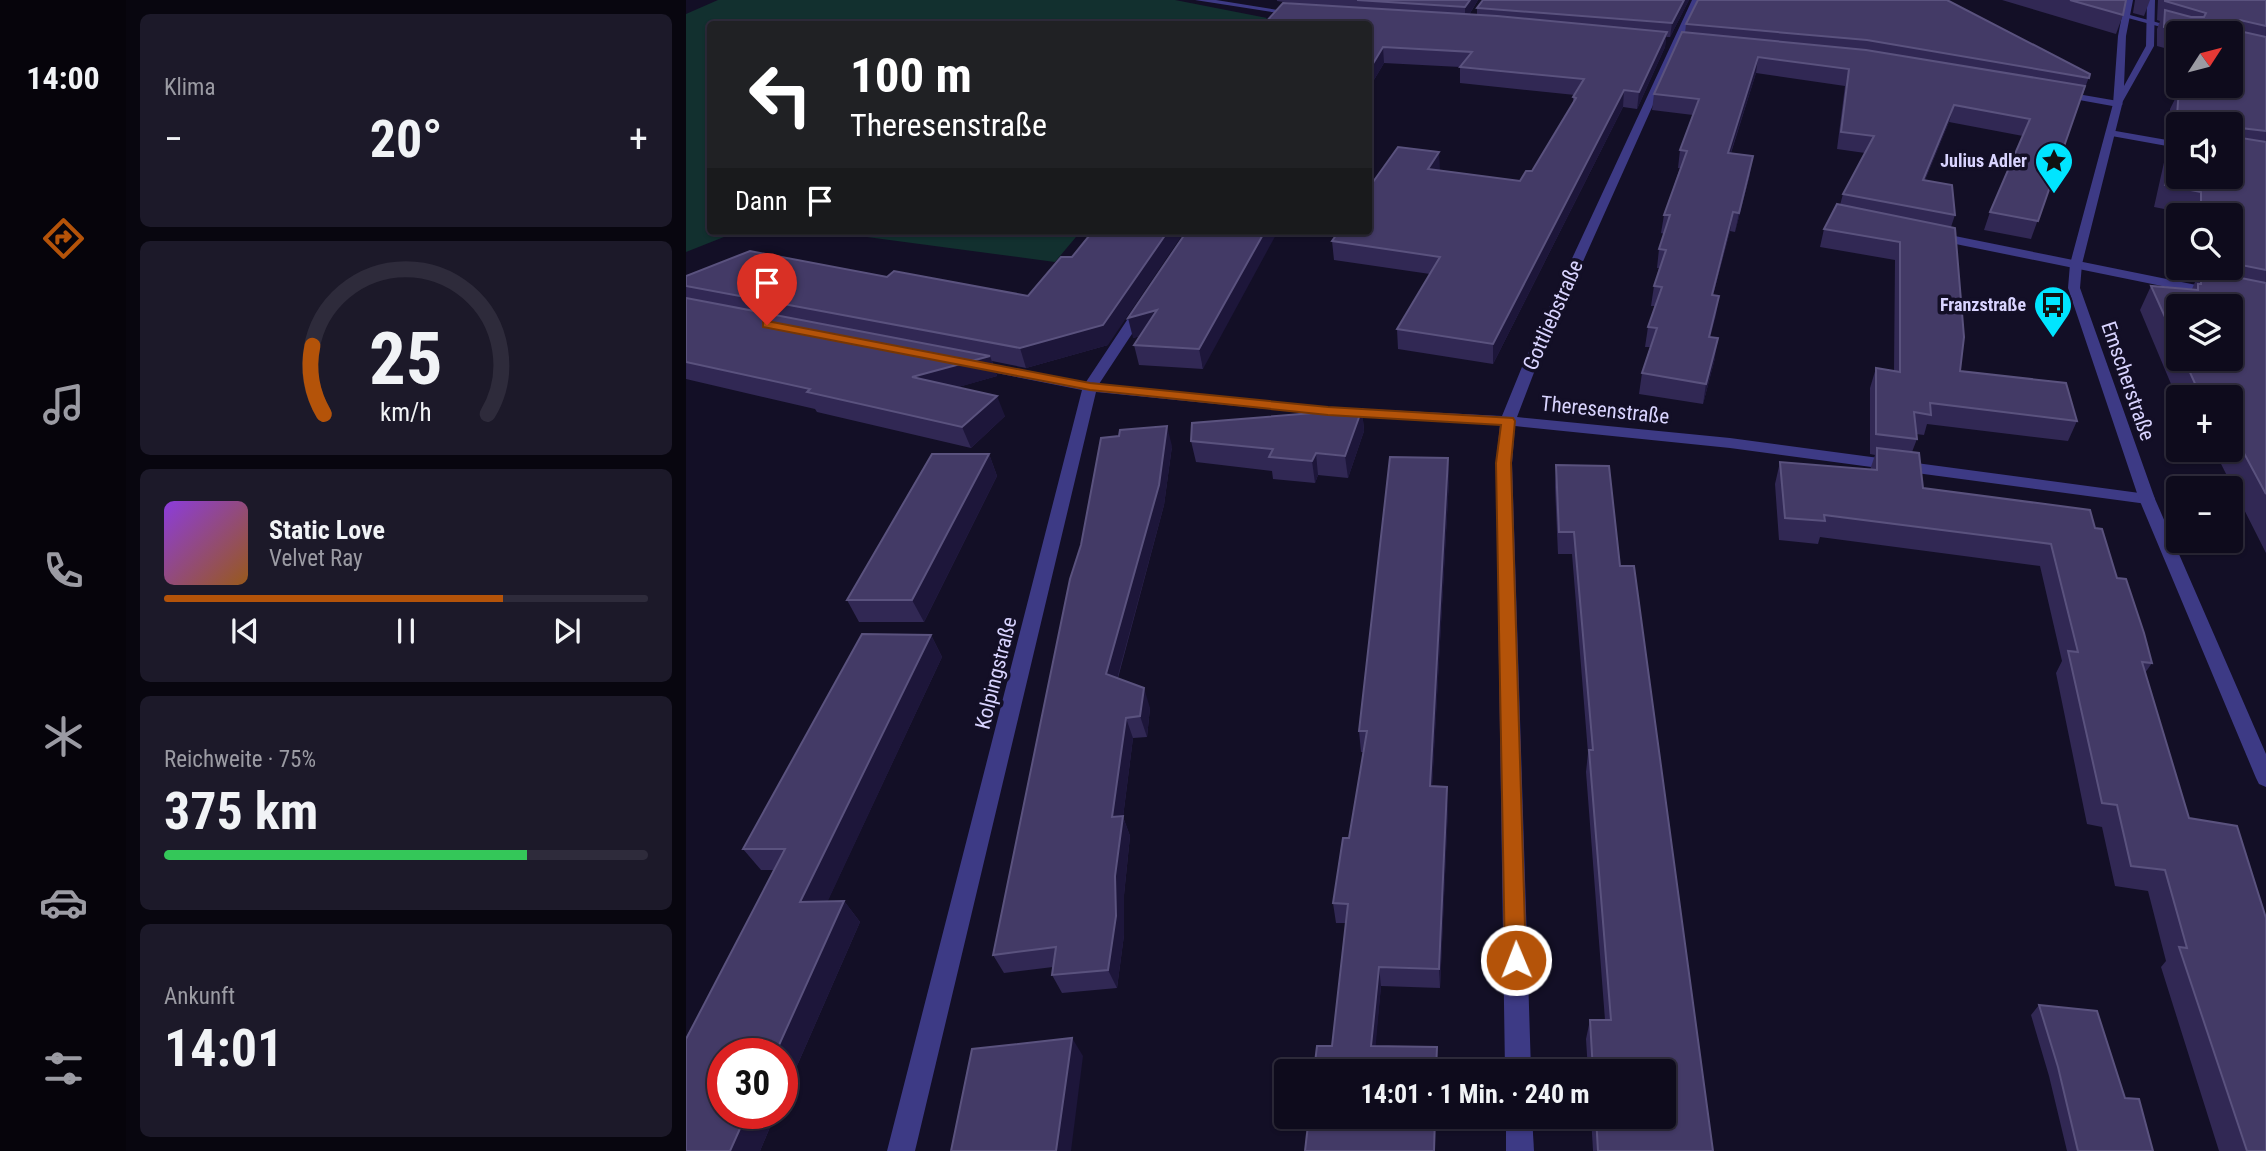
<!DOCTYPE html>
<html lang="de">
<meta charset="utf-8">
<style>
body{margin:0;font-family:"Roboto Condensed",sans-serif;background:#1c1929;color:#f1f3f6;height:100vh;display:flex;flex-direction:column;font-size:26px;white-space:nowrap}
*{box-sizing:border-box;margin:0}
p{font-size:23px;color:#9b9ba3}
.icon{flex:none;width:38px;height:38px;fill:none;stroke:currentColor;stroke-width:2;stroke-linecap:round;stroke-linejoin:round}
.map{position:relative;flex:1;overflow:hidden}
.panel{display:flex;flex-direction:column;gap:14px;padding:14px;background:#08060f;width:560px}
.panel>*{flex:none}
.top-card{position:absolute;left:21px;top:21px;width:665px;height:214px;border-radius:7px;box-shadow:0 2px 5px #0004,0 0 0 2px #2e2b3b;background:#202124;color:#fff;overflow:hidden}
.needle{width:46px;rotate:54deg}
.buttons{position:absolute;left:1480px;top:21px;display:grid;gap:14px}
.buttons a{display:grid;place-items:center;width:77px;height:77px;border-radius:7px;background:#0e0b1c;box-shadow:0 2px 5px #0004,0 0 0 2px #2e2b3b;font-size:35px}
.speed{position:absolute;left:21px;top:1038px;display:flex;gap:14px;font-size:35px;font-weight:700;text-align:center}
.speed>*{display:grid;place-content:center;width:91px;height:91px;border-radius:50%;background:#0e0b1c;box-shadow:0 2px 5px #0004,0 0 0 2px #2e2b3b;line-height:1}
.speed .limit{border:10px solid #d22;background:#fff;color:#111}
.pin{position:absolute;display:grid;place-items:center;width:60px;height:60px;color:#fff;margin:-72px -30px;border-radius:50% 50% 50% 0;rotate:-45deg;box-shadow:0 0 7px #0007}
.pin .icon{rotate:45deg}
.me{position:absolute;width:77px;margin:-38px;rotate:359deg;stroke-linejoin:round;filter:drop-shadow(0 0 5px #0008)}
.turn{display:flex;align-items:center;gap:24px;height:147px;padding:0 28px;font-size:32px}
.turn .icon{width:91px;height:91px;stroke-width:2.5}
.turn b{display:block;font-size:49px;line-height:60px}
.then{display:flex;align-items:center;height:66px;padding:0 28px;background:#0003;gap:14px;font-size:26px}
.big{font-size:52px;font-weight:700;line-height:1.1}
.panel .tile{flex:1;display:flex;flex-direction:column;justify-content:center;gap:10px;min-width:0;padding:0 24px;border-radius:10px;background:#1c1929}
.panel .dial{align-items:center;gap:0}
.dial svg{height:182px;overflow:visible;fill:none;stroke:#2e2b3b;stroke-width:7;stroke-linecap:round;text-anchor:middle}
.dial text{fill:#f1f3f6;stroke:none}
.song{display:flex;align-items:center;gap:21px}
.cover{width:84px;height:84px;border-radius:10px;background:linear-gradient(135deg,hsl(270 70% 55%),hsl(30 70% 35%))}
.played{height:7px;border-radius:4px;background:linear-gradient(90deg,#b45309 70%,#2e2b3b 70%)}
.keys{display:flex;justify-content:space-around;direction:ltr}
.heat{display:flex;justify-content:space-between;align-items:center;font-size:38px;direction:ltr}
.charge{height:10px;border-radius:5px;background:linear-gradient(90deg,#34c759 75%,#2e2b3b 0)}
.trip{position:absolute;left:588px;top:1059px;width:402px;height:70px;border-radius:7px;background:#0e0b1c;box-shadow:0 2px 5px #0004,0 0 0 2px #2e2b3b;font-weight:700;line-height:70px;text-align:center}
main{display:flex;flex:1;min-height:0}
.tab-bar{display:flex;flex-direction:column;width:126px;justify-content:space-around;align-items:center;background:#06040b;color:#9b9ba3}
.tab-bar .icon{width:49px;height:49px}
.tab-bar .active{color:#b45309}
.tab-bar b{font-size:32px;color:#f1f3f6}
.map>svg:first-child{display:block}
.green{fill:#12302f}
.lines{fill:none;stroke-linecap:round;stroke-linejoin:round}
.service{fill:#3d3a85;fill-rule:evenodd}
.minor{fill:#3d3a85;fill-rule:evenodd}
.tertiary{fill:#3d3a85;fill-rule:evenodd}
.wall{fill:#312854;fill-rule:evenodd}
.shaded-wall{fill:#1d163a}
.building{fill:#433a66;stroke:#5a527e;stroke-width:2}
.route{fill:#b45309;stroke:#753606;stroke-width:2}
.labels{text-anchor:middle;stroke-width:7;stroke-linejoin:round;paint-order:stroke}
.far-poi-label{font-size:18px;font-weight:bold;fill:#d9d4ff;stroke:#130f26;text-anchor:end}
.street-label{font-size:21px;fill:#d9d4ff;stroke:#130f26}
</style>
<main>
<nav class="tab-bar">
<b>14:00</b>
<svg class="icon active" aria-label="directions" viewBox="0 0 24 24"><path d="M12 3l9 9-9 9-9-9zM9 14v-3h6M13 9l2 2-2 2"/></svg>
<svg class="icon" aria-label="music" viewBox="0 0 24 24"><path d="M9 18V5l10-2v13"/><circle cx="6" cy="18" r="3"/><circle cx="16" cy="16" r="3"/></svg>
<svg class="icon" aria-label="phone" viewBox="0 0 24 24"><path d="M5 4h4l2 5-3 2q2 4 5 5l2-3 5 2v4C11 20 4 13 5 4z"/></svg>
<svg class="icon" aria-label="climate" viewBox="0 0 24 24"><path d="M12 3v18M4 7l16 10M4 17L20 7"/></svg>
<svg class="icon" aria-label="car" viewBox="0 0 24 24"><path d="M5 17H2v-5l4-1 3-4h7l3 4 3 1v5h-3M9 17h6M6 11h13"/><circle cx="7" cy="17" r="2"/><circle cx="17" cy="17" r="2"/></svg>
<svg class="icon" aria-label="filters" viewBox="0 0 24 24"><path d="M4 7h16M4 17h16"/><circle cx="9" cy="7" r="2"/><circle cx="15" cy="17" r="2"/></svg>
</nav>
<section class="panel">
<div class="tile"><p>Klima</p>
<div class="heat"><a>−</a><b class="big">20°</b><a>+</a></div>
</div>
<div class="tile dial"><svg viewBox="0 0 100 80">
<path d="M14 69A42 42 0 1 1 86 69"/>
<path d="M14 69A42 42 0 0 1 9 39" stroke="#b45309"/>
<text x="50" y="56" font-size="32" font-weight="700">25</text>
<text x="50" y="72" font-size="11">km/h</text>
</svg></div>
<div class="tile">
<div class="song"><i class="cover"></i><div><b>Static Love</b><p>Velvet Ray</p></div></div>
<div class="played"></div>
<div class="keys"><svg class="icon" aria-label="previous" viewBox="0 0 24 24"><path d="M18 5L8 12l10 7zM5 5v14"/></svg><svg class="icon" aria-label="pause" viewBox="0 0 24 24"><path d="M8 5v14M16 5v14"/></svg><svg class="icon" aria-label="next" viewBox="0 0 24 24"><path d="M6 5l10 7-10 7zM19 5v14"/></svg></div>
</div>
<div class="tile"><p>Reichweite · 75%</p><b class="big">375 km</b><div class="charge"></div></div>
<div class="tile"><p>Ankunft</p><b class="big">14:01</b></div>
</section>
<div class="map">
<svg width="1580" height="1151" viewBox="0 0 1580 1151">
<rect width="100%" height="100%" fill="#130f26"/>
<g class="green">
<polygon points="32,0 489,0 581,18 575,24 24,24 24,231 53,231 0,252 0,14"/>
<polygon points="136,231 395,231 369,262"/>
</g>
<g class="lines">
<polygon class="service" points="1424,130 1481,140 1486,143 1481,146 1420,135 1420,131"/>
<g class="minor">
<polygon points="509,0 530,0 616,14 612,16"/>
<polygon points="1006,0 1014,0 852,362 831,417 1044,438 1461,494 1467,495 1469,499 1467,503 1461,504 1044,448 829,426 826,463 845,1071 819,1071 810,463 814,425 642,415 410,392 229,1151 201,1151 396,390 285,368 280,367 280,361 400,382 451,305 456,304 463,308 413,384 642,407 816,416 838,362"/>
<polygon points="1376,0 1389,0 1510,33 1497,33"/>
<polygon points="1374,91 1432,101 1437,104 1432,107 1371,96 1371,92"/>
<polygon points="1249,232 1530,289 1536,293 1530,297 1245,239 1245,233"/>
<polygon points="820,1116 846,1116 848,1151 820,1151"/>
</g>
<polygon class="tertiary" points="1439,0 1447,0 1440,36 1438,86 1460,46 1461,0 1469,0 1468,46 1437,101 1396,264 1394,288 1469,499 1580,754 1580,787 1573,784 1570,778 1453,499 1382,288 1384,264 1427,104 1432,36"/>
</g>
<g class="wall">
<polygon points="591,0 792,0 783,15 791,15 791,8 1003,0 984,37 980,37 979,47 951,109 937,107 807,364 712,349 711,329 744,274 648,260 646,241 753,152 753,171 834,181 846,171 887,104 887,97 889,95 774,83 774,67 698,63 682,90 682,24 605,3 591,1"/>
<polygon points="1012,0 1404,74 1345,239 1298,230 1304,212 1337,136 1263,122 1239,180 1269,215 1265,227 1274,371 1391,421 1382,441 1241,424 1238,435 1230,434 1231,439 1226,452 1237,488 1409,528 1466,663 1459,673 1580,1151 1533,1151 1475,967 1480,961 1462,891 1429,886 1416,827 1401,824 1370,673 1376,661 1354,566 1134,537 1132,544 1093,540 1089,484 1094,462 1184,470 1189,455 1184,454 1184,388 1190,368 1208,371 1209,260 1134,247 1138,229 1154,205 1157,194 1179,153 1151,149 1159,86 1070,73 1045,153 1064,174 1049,232 1044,231 1027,295 1033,296 1024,337 1029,358 1017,404 953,394 956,373 964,347 959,347 962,327 969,306 965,306 968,286 973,268 971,268 973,249 978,234 975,233 978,215 994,168 992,168 994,150 1007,115 966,110 968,94 999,33 1000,24"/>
<polygon points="1316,0 1440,0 1437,15 1430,34"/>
<polygon points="1449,0 1464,0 1458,16 1447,13"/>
<path d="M1472,0H1580V553L1528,450H1545V397H1493V403L1454,310L1465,286L1506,289L1509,282L1503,281V268H1545V215H1504V214L1468,207L1481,149L1484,140L1482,137L1484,109L1489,99L1493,76V86H1545V33H1493V52L1471,46V29L1474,21L1471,20ZM1493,124H1545L1493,177ZM1493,306L1545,359H1493Z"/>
<polygon points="501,231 517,369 453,365 448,345 454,336 447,338"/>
<polygon points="386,257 422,345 340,368 306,361 311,376 272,387 319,416 285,448 131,412 129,409 0,379 0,276 201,277 342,296"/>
<polygon points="676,409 678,431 662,478 632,475 629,483 587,479 586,471 510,462 505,441"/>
<polygon points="486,446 478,505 432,678 464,708 461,737 447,738 437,817 444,836 438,895 438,935 431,988 376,993 366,975 367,967 318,973 307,955"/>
<polygon points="303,454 311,476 238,622 173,622 161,600"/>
<polygon points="762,458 763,479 746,786 762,807 754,988 695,986 689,1046 752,1065 646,1046 660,923 650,923 647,903 663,838 678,752 675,752 673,731"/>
<polygon points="870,465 934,566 1027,1151 907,1151 905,1116 978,1116 978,1071 902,1071 900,1039 904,1020 919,1020 900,772 902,753 886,554 872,554 869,487"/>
<polygon points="176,634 245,635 256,657 141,902 158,901 174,922 96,1100 96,1054 37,1054 37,1113 90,1113 74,1151 0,1151 0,1039 88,870 75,870 57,849"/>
<polygon points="1353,1005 1439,1098 1467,1151 1381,1151 1363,1076 1345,1015"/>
</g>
<g class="shaded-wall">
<polygon points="784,0 792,0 779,21 779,7"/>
<polygon points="998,0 1003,0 984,37 986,23"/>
<polygon points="981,32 979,47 951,109 953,92"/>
<polygon points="697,47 698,63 682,90 682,72"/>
<polygon points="1072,57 1070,73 1039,170 1042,153"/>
<polygon points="938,90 937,107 807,364 807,344"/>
<polygon points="1268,105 1263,122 1231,198 1237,180"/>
<polygon points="753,152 754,170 743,187 742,169"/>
<polygon points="1067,156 1064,174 1049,232 1053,213"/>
<polygon points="1047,212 1044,231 1022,314 1026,295"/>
<polygon points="482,231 499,231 422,345 340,368 334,348"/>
<polygon points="579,231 592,231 517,369 513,349"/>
<polygon points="1033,296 1030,316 1019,357 1023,337"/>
<polygon points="471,310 476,330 447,338 442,318"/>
<polygon points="1032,338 1029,358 1017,404 1020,384"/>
<polygon points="304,356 311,376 235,398 226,377"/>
<polygon points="311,396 319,416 285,448 276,427"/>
<polygon points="676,409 678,431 662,478 659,456"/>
<polygon points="481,426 486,446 478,505 427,694 420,674"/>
<polygon points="630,453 632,475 629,483 626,461"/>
<polygon points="303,454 311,476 238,622 226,600"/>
<polygon points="762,458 763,479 745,807 744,786"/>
<polygon points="245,635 256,657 132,922 114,902"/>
<polygon points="458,688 464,708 461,737 454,716"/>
<polygon points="440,718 447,738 437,817 444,836 438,895 438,935 431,988 422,970 426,817"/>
<polygon points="761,787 762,807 754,988 753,969"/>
<polygon points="158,901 174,922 96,1100 96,1054 89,1054"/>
<polygon points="693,967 695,986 688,1064 685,1046"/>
<polygon points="386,1038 397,1056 385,1151 370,1151"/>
<polygon points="61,1113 90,1113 74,1151 44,1151"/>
<polygon points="749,1116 750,1116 749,1151 748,1151"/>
</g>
<g class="building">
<polygon points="671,0 784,0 779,7"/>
<polygon points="797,0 998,0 986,23 791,8"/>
<polygon points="1012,0 1261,0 1404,74 1403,78 1181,40 1000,24"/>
<polygon points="1384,0 1440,0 1437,15"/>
<polygon points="1479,0 1580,0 1580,26 1554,20 1551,22 1553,31 1580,37 1580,131 1554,128 1555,138 1580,142 1580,270 1545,263 1545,215 1515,215 1515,192 1479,185 1490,127 1493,126 1493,177 1545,177 1545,124 1495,124 1498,123 1491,116 1493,88 1496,88 1496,86 1545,86 1545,33 1502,33 1478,27 1479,10 1505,17 1518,17 1520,13 1479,1"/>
<polygon points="597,3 811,16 981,32 953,92 938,90 807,344 711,329 754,257 646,241 653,231 682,231 682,189 712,147 753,152 742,169 834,181 840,171 846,171 890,98 887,97 898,79 774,67 786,52 697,47 682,72 682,24 578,24"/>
<polygon points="996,32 1180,50 1399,86 1352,221 1304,212 1344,119 1268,105 1237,180 1266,185 1269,215 1157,194 1188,136 1155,132 1163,69 1072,57 1042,153 1067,156 1053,213 1047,212 1026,295 1033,296 1023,337 1032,338 1020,384 956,373 971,328 962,327 976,287 968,286 980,250 973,249 984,215 978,215 1001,151 994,150 1013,99 968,94"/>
<polygon points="1151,204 1269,228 1278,337 1274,371 1380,383 1391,421 1244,403 1245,415 1228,412 1231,439 1190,434 1190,368 1214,372 1214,242 1138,229"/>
<polygon points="407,231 482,231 417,325 334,348 0,286 0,276 64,251 201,277 208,271 342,296 375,257 386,257"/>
<polygon points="501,231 579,231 513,349 448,345 471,310 442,318"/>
<polygon points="1515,270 1580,283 1580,494 1545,429 1545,397 1515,397 1498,359 1545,359 1545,306 1493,306 1493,348 1465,286 1512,290 1512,284 1515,284"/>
<polygon points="0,298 304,356 226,377 311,396 276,427 121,392 124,389 0,362"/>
<polygon points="676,409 659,456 630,453 626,461 583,457 587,449 505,441 506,423"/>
<polygon points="481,426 473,485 420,674 458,688 454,716 440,718 426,817 437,816 429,876 430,916 422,970 366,975 370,947 307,955 384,579 395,545 415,438 433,436 434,430"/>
<polygon points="1191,448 1233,453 1237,488 1404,510 1409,528 1416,529 1431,578 1440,579 1458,633 1466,663 1456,662 1503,818 1551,826 1580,918 1580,1151 1561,1151 1493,947 1501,948 1479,870 1445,866 1431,805 1416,803 1382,651 1392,652 1365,544 1138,515 1139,521 1099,518 1094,462 1191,470"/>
<polygon points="246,454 303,454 226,600 161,600"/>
<polygon points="704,457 762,458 744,786 761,787 753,969 693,967 685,1046 751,1047 750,1071 628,1071 631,1046 646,1046 662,904 647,903 657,838 663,838 681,731 673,731"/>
<polygon points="870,465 923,466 934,566 948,566 1027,1151 912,1151 910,1116 978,1116 978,1071 907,1071 904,1020 925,1020 903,750 907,750 888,532 873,532"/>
<polygon points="176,634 245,635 114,902 158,901 89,1054 37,1054 37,1113 61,1113 44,1151 0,1151 0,1039 99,849 57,849"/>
<polygon points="1353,1005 1411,1011 1439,1098 1453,1099 1467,1151 1392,1151 1372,1067"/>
<polygon points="386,1038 370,1151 265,1151 286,1049"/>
<polygon points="623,1116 749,1116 748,1151 619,1151"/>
</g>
<polygon class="route" points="81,321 404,383 642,407 827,418 829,421 825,463 840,960 837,968 830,971 822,968 819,960 810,463 815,425 642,415 404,390 77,327 77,322"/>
<defs>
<symbol id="sight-pin" viewBox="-11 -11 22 30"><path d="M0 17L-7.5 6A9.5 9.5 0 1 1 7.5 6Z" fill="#00e5ff" stroke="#130f26"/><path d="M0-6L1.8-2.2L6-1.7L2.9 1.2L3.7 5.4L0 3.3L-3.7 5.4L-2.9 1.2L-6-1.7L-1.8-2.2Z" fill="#111"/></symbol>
<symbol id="bus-pin" viewBox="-11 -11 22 30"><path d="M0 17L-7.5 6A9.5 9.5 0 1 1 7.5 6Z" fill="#00e5ff" stroke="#130f26"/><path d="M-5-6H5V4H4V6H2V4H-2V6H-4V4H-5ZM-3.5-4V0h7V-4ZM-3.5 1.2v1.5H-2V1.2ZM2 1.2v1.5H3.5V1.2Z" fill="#111"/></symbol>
</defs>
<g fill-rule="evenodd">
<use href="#sight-pin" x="1346" y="139" width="44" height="60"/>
<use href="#bus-pin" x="1345" y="283" width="44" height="60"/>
</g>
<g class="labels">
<g class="far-poi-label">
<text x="1341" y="167">Julius Adler</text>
<text x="1340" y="311">Franzstraße</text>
</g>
<g class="street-label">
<text transform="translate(867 315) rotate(-66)" y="7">Gottliebstraße</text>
<text transform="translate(1442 381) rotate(71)" y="7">Emscherstraße</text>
<text transform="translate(919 410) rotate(6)" y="7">Theresenstraße</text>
<text transform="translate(310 673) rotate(-76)" y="7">Kolpingstraße</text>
</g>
</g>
</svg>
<div class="buttons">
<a><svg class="needle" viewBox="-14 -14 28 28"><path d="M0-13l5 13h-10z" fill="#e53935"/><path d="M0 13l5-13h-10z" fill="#9b9ba3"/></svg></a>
<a><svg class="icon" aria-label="sound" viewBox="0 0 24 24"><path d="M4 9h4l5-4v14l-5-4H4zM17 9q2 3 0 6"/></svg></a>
<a><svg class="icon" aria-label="search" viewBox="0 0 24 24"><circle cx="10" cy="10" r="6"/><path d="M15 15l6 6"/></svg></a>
<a><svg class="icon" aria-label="layers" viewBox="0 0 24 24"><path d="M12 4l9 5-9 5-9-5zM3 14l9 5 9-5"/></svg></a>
<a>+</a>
<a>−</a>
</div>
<div class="speed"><div class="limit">30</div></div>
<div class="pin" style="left:81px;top:325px;background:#d93025"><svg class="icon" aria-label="arrive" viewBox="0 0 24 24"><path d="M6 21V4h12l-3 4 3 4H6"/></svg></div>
<svg class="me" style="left:830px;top:960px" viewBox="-20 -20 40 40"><circle r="17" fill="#b45309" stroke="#fff" stroke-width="3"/><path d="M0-11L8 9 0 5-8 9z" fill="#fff"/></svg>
<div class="trip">14:01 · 1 Min. · 240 m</div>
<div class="top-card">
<div class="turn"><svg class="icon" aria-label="left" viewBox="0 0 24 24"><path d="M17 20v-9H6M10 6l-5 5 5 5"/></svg><div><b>100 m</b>Theresenstraße</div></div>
<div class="then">Dann<svg class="icon" aria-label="arrive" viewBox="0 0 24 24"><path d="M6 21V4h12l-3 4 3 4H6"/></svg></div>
</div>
</div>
</main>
